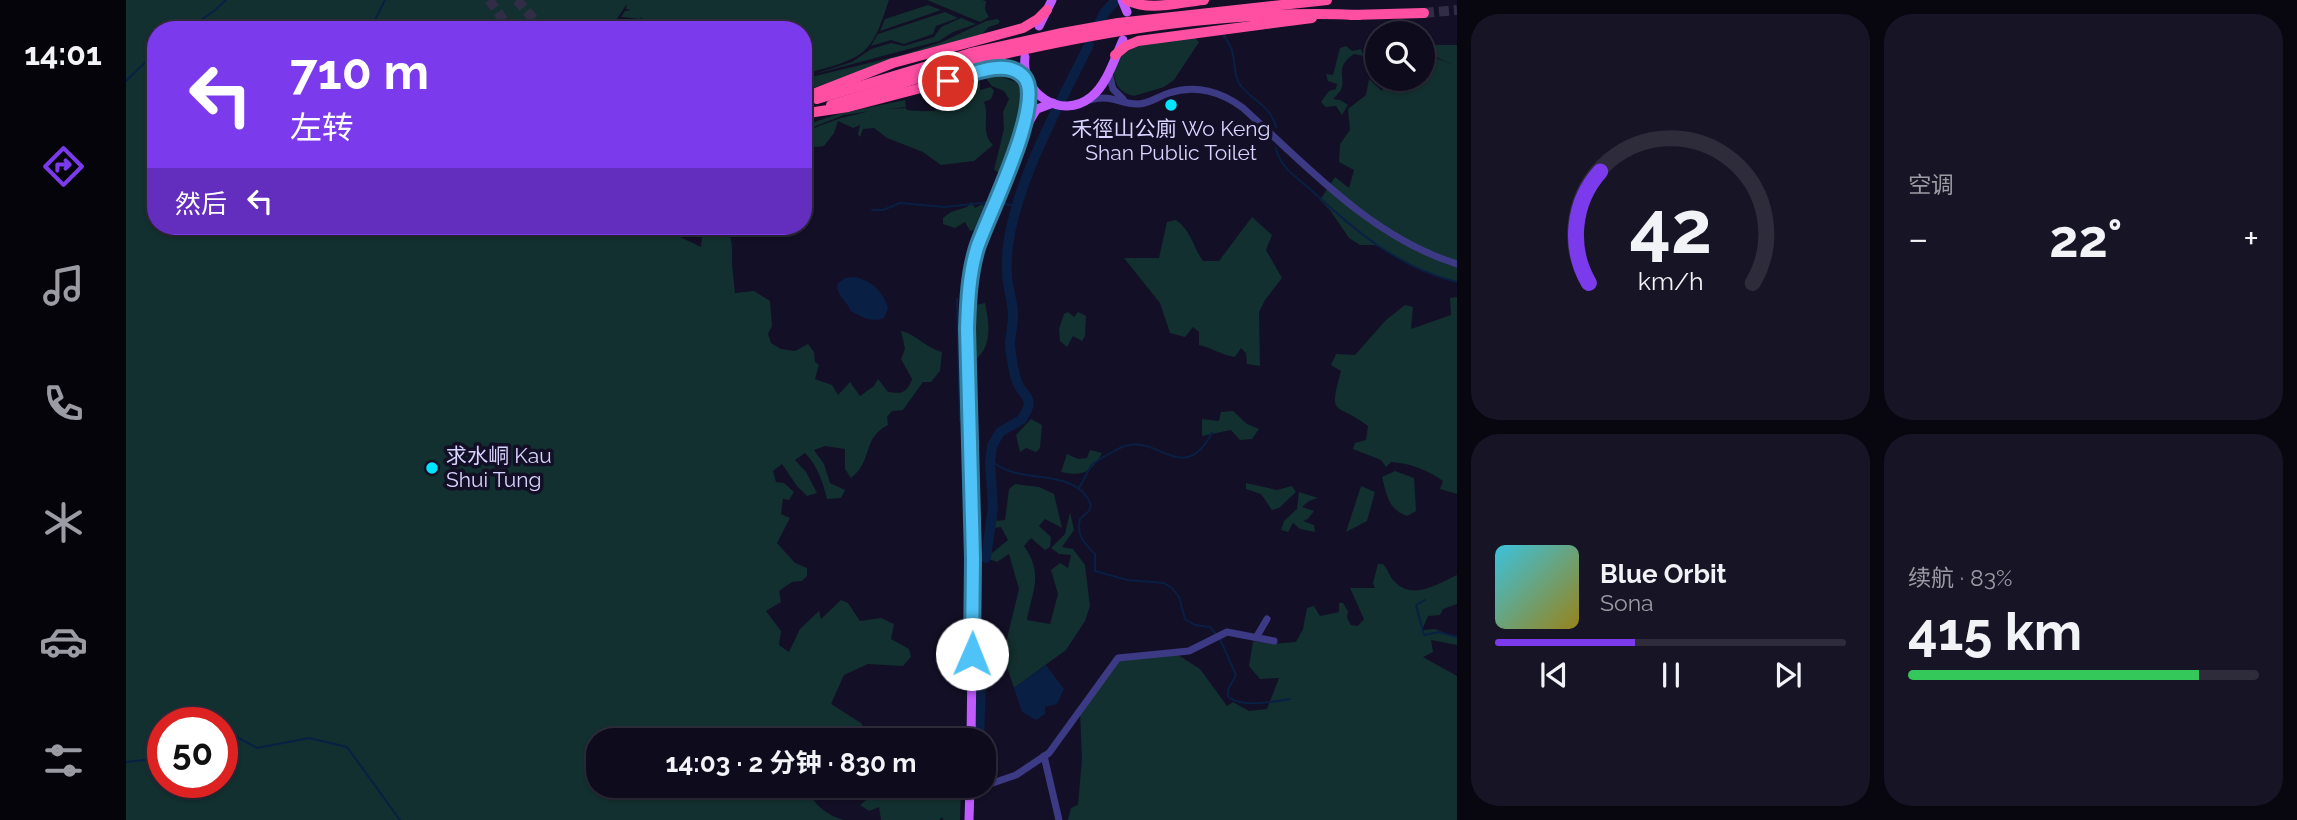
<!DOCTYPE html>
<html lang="zh">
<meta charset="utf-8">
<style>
body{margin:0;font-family:Raleway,"Noto Sans SC",sans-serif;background:#171425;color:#f1f3f6;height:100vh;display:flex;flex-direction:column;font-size:26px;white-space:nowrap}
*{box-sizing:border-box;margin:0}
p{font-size:23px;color:#9b9ba3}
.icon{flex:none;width:38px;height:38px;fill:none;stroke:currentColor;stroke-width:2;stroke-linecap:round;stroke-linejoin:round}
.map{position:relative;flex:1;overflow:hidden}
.sheet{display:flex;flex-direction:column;gap:14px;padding:14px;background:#08060f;width:840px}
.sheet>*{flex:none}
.hud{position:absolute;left:21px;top:21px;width:665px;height:214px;border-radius:28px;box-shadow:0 2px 5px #0004,0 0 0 2px #2e2b3b;background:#7c3aed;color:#fff;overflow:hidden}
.fabs{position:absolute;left:1239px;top:21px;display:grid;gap:14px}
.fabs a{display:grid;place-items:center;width:70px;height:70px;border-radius:50%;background:#0e0b1c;box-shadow:0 2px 5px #0004,0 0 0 2px #2e2b3b;font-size:35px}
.speed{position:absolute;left:21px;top:707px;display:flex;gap:14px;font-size:35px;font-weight:700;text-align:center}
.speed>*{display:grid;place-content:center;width:91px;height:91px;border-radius:50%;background:#0e0b1c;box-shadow:0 2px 5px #0004,0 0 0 2px #2e2b3b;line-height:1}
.speed .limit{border:10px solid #d22;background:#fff;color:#111}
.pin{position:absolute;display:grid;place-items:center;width:60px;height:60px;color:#fff;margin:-30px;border:4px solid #fff;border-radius:50%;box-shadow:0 2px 7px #0007}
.me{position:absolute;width:77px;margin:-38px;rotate:1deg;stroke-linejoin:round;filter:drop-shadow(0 0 5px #0008)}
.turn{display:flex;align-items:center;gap:24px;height:147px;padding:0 28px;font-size:32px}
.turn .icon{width:91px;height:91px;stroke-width:2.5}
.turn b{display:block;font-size:49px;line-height:60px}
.then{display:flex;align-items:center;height:66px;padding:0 28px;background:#0003;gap:14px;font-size:26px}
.big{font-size:52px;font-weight:700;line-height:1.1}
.sheet .widget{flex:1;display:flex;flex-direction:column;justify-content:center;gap:10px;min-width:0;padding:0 24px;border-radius:28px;background:#171425}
.sheet .dial{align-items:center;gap:0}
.dial svg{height:182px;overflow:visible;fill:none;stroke:#2e2b3b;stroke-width:7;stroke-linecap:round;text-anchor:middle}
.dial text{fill:#f1f3f6;stroke:none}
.song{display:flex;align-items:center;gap:21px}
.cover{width:84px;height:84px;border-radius:10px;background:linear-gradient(135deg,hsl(190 70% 55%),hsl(50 70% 35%))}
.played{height:7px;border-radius:4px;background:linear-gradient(90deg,#7c3aed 40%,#2e2b3b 40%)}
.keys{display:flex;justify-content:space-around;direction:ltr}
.heat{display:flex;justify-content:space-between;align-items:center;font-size:38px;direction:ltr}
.charge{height:10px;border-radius:5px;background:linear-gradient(90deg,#34c759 83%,#2e2b3b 0)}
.sheet .tiles{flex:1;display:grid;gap:14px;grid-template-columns:repeat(2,1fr)}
.trip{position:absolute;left:460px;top:728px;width:410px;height:70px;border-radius:28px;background:#0e0b1c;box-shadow:0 2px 5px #0004,0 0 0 2px #2e2b3b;font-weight:700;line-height:70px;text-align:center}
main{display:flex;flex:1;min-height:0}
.tab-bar{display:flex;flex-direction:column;width:126px;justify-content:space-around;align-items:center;background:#06040b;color:#9b9ba3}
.tab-bar .icon{width:49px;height:49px}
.tab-bar .selected{color:#7c3aed}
.tab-bar b{font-size:32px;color:#f1f3f6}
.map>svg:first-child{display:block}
.green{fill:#12302f;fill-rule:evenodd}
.water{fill:#0a1f44}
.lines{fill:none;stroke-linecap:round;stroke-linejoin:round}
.stream{stroke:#0a1f44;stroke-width:2}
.river{stroke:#0a1f44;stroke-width:10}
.highway-tunnel{stroke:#312d47;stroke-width:10;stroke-dasharray:10 5;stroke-linecap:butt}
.minor{stroke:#3d3a85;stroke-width:7}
.major{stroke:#c25bff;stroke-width:9}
.highway{stroke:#ff4fa3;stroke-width:10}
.highway-bridge{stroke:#ff4fa3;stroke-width:10}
.route-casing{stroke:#337fa1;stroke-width:18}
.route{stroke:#4fc3f7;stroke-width:12}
.poi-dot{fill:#00e5ff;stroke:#130f26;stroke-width:2.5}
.labels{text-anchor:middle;stroke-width:7;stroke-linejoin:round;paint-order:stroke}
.poi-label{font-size:21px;fill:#d9d4ff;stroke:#130f26}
</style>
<main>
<nav class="tab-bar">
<b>14:01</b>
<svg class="icon selected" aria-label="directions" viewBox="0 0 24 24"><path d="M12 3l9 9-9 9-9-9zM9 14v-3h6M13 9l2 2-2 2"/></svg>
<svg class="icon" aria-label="music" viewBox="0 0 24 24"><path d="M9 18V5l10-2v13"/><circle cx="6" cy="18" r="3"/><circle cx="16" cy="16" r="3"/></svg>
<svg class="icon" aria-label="phone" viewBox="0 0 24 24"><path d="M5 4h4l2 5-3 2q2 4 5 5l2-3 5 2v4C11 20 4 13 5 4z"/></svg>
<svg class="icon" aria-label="climate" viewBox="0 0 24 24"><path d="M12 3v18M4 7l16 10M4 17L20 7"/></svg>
<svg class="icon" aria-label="car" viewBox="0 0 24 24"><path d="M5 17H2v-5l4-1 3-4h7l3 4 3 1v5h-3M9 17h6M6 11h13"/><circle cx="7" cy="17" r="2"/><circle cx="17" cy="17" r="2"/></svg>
<svg class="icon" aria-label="filters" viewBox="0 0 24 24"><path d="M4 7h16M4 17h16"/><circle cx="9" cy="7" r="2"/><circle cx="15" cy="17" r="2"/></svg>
</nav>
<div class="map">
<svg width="1331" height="820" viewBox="0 0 1331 820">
<rect width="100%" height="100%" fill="#130f26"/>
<g class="green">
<path d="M0,0H763C757,16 752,38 739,50C724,64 696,68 677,75V30H548L542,21L529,22L540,23L545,30L525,29V22L520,21L514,17L515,19L495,17L499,11L505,10L500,9L501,4L488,23L487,30H30V226H531L575,247L577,226C609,227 606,238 606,264C607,274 608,283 609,293L628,291L644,301L646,326L642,334L645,343L655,349L669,351L682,344L688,352L689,362L693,365L689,379L706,385L712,395L724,382L734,396L748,386L752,379L762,392C776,394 781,393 786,379L775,359L779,349L775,331C790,334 800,348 816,352L814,371L805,382H797L777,410L766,411L761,417L762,425C735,439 748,460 725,478L719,469V449L699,446L688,450L698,464L704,483L719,490L715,498L701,499C697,482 691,465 679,453L669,460L680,472L691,493L681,496L671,486L656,464L647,471L650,482L658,483L668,492L663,500L657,499L655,514L664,518L651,543L669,563L681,568V576L676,581L666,582L653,591L655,602L640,611L655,631L653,645L663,652L674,629L693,611L695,619L715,600L722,603L734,621L755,618L768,624L765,639L783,649L785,657L777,666L742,664L718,675L705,704L735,723L746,740H472V786H682C685,804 700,814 717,820H0ZM37,723H96V782H37Z"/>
<polygon points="801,0 856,0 860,1 859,10 863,17 854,22"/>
<polygon points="802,5 815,10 754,31 759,19"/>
<polygon points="819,12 832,18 810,26 807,34 778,44 765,40 745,46 752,34"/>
<polygon points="835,18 850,24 827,32 813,41 685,75 726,62 745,49 765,43 778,46 808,37 815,27"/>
<polygon points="871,19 874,21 872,24 863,27 855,35 761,62 690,87 677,90 677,79 776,55 816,42 860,21"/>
<path d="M1068,37L1073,42L1048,80L1038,87L1008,96C999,94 991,89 989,79C981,40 1045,41 1068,37Z"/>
<polygon points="1301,45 1331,45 1331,283 1294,270 1249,245 1234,245 1223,238 1204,210 1194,200 1209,177 1223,188 1228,170 1213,162 1214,144 1224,130 1222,109 1240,95 1243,79 1256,91 1260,79 1297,79 1297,53 1325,64 1297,51"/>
<path d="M1220,46L1226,51L1235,49L1238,56L1228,54C1207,68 1221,77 1215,90C1213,93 1210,96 1207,99L1214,100L1222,105L1216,115L1210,106L1200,107L1195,102L1203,91L1210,89L1211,84L1202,81L1200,74L1207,75L1214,48Z"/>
<path d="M870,75L890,82C907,103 883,150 874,173L868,170L878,129L877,112L883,99L878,91L866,86L858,76Z"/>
<path d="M850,78L854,82V90L865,87L868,91L865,99L858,102C864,117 854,132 867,145L848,161L815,165L797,152L761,138L748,128L737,129L734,137L732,134L734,125L727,128L712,121L708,133L698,146L691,147L677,145V132L715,118L744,111L718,115L677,131V126L712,114L779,100L780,107L760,109L780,108L781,110C802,113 832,111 848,95Z"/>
<polygon points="845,202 849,208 857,204 859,210 851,229 844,231 839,222 829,228 817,224 817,218 825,212 841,207"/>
<path d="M1126,217L1146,235L1140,250L1156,278L1139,300L1133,312L1134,366L1121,364L1120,353L1115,348L1109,357C1095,355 1086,348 1073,345V332L1067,327L1059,337L1044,333L1034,303L998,258H1033L1041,222L1050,220C1066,232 1066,245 1077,261H1093Z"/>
<path d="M1331,297V494L1314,489L1317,481C1302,470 1283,463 1265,462L1260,467L1255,460L1227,449L1229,443L1240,440L1242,426C1210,401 1202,419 1215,371L1205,365L1210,354L1229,355L1260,320L1279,305L1287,307L1285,329L1325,315L1324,298Z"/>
<path d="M859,303C863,322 867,346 849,360L845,330L850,305Z"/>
<polygon points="942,312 948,317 952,312 960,316 959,336 956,341 947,336 941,347 934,341 933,329 938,314"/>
<polygon points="1107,411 1121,424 1133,429 1126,439 1114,440 1105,430 1076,436 1076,419 1093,421 1095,412"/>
<polygon points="905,419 916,425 914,448 910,452 900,448 894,452 890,435"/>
<path d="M964,450L976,453C966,472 957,477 935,472L941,454L952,459L961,458Z"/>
<path d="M1269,471L1288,478L1290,511L1281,516C1262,509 1261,496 1256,477Z"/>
<polygon points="1120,483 1151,490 1166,486 1170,492 1153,508 1146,510 1135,494 1120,489"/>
<path d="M889,484L913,487L928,494L936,528L919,519L913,526L925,537L924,547L919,550L905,538L898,546C918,574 906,591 901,620L924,624L932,594L925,570L934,563L942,568L945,555L933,554L925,548L939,534L944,512L948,530L936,547L947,549L959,565L964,606L959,621L940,650L888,688L877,655L893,589L883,554L871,562L860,558L882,540L875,527L868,528L865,524L867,507L871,521L879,520L883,489Z"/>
<polygon points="1235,486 1249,492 1241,521 1220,532"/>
<polygon points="1173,492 1192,498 1183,501 1176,507 1188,511 1182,519 1177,521 1188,525 1189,532 1174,529 1167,523 1162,532 1155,530 1158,521 1171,509"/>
<path d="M1252,564H1257C1262,569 1264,578 1269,582C1287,601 1313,583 1331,575V604L1317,609L1314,615L1302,616L1296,630L1309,629L1329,637L1331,635V645L1305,640L1307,652L1297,657L1331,676V820H942L945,808L952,805L956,759L954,711L992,658L1049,653L1074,669L1101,706L1107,702L1123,711L1141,709L1153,678L1134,679L1123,666L1127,641L1146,644L1170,642L1177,629L1181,608L1188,606L1194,616L1213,612V603H1217L1222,611L1221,618L1225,625L1232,626L1238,619L1224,588H1249L1247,583Z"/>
<polygon points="764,786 835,786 834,820 817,820 816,817 813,820 755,820 753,807 743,811 734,805 745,796 756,797 765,789"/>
</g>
<g class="water">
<path d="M729,277C746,281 757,291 762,308L758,318C747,323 735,317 725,311C721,301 711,297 711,284L719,278Z"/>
<polygon points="920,665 938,689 931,704 919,707 919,714 910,720 896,712 888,688"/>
</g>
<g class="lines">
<g class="stream">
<polyline points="249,20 259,0"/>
<polyline points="60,30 88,11 100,0"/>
<path d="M1097,35C1114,54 1104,73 1115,86C1127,101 1145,106 1150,127"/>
<polyline points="0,81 30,52"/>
<path d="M1150,148C1153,166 1171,178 1184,189C1227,229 1272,268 1331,282"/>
<polyline points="871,203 892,206"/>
<polyline points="746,210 757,210 774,203 819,207 866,202"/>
<polyline points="844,242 860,204"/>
<polyline points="831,299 834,421"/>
<path d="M864,458C887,488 950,464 965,505L963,511L954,519C950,535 958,543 969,554V571L1001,580L1038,583L1046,588L1053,597L1059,619L1069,625L1084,627L1090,634"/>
<path d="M952,489C958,482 960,472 966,465C969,461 995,447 999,446C1032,435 1058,486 1086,433"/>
<polyline points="1299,600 1290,605 1298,635 1313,632 1331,637"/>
<path d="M1094,639L1110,675L1102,690V697C1117,708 1146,702 1164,699"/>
<polyline points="96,729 131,748 183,738 221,747 274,820"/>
<polyline points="0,762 37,758"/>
</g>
<g class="river">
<polyline points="973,24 978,13 990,0"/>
<path d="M860,558L867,507L864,463L866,446L874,432L895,420C913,395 895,398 890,379C887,367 884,354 884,342C885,333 887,324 887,315C887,301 881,287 881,273C876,206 933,105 963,45"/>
<polyline points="853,740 855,685"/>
</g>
<g class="highway-tunnel">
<polyline points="363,0 385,30"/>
<polyline points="391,0 417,30"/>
<polyline points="1298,13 1331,10"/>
</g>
<g class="minor">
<polyline points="983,73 987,89 997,99"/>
<path d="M963,100C988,94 992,104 1012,104C1023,104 1033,96 1043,93C1070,84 1096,92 1117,108C1182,167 1245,237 1331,264"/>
<polyline points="1131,636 1141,619"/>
<polyline points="918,756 933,820"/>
<polyline points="858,786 890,775 923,753 992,658 1063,651 1101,632 1148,641"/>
</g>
<g class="major">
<polyline points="996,0 1001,12"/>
<polyline points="913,26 926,0"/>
<path d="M899,57C894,93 935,121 965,97C981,85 989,57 997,40"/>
<polyline points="898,124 904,100 902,86"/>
<path d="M845,740L847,583L841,328C842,262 862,216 888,157C895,141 901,122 911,109L927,103"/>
<polyline points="843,820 844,786"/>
</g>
<g class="highway">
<path d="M1001,0C1024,12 1053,2 1078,0"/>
<polyline points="1225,15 1298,13"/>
<polyline points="989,55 1000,46 1012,41 1186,18"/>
<polyline points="677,98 767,63 897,28 912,19 921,10"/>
<polyline points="691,99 845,53"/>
<polyline points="705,105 848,61"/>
<polyline points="682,113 722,107 868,69 886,69 900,80"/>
</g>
<g class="highway-bridge">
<polyline points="845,53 936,33 992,23 1201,0"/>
<path d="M848,61C973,31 1103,9 1233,15"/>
</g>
</g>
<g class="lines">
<defs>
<path id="route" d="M822,81C843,75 880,57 898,77C920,102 861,217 851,248C843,274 842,301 841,328L847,558L846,654"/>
</defs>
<use href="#route" class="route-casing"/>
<use href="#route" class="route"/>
</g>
<g class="poi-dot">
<circle cx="1045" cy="105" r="7"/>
<circle cx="306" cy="468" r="7"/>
</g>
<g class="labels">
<g class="poi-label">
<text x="1045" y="136">禾徑山公廁 Wo Keng<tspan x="1045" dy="24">Shan Public Toilet</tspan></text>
<text x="320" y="463" text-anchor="start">求水峒 Kau<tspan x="320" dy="24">Shui Tung</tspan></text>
</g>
</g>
</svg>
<div class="fabs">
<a><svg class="icon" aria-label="search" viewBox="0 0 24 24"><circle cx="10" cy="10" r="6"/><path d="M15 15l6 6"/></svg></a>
</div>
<div class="speed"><div class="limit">50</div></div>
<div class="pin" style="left:822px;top:81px;background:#d93025"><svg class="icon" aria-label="arrive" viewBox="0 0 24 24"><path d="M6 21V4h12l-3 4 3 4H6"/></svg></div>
<svg class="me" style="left:846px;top:654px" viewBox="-20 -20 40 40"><circle r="19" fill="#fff"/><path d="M0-13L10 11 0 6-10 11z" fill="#4fc3f7"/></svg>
<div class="trip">14:03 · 2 分钟 · 830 m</div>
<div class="hud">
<div class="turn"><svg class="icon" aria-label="left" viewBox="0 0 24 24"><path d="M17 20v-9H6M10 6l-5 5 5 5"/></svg><div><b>710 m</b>左转</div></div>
<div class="then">然后<svg class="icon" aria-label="left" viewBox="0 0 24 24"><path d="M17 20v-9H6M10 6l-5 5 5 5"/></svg></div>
</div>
</div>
<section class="sheet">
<div class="tiles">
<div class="widget dial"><svg viewBox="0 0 100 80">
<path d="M14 69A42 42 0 1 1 86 69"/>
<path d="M14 69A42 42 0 0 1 19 20" stroke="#7c3aed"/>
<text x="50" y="56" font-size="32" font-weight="700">42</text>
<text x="50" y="72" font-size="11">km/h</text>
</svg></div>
<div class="widget"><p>空调</p>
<div class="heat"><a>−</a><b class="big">22°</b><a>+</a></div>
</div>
<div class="widget">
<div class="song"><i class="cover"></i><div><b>Blue Orbit</b><p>Sona</p></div></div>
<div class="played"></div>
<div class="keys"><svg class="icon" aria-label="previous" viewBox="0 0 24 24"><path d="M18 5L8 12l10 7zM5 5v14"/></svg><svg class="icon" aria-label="pause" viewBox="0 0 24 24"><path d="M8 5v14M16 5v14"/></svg><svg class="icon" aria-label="next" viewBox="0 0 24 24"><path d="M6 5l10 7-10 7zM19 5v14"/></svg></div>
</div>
<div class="widget"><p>续航 · 83%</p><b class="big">415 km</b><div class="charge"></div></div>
</div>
</section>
</main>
